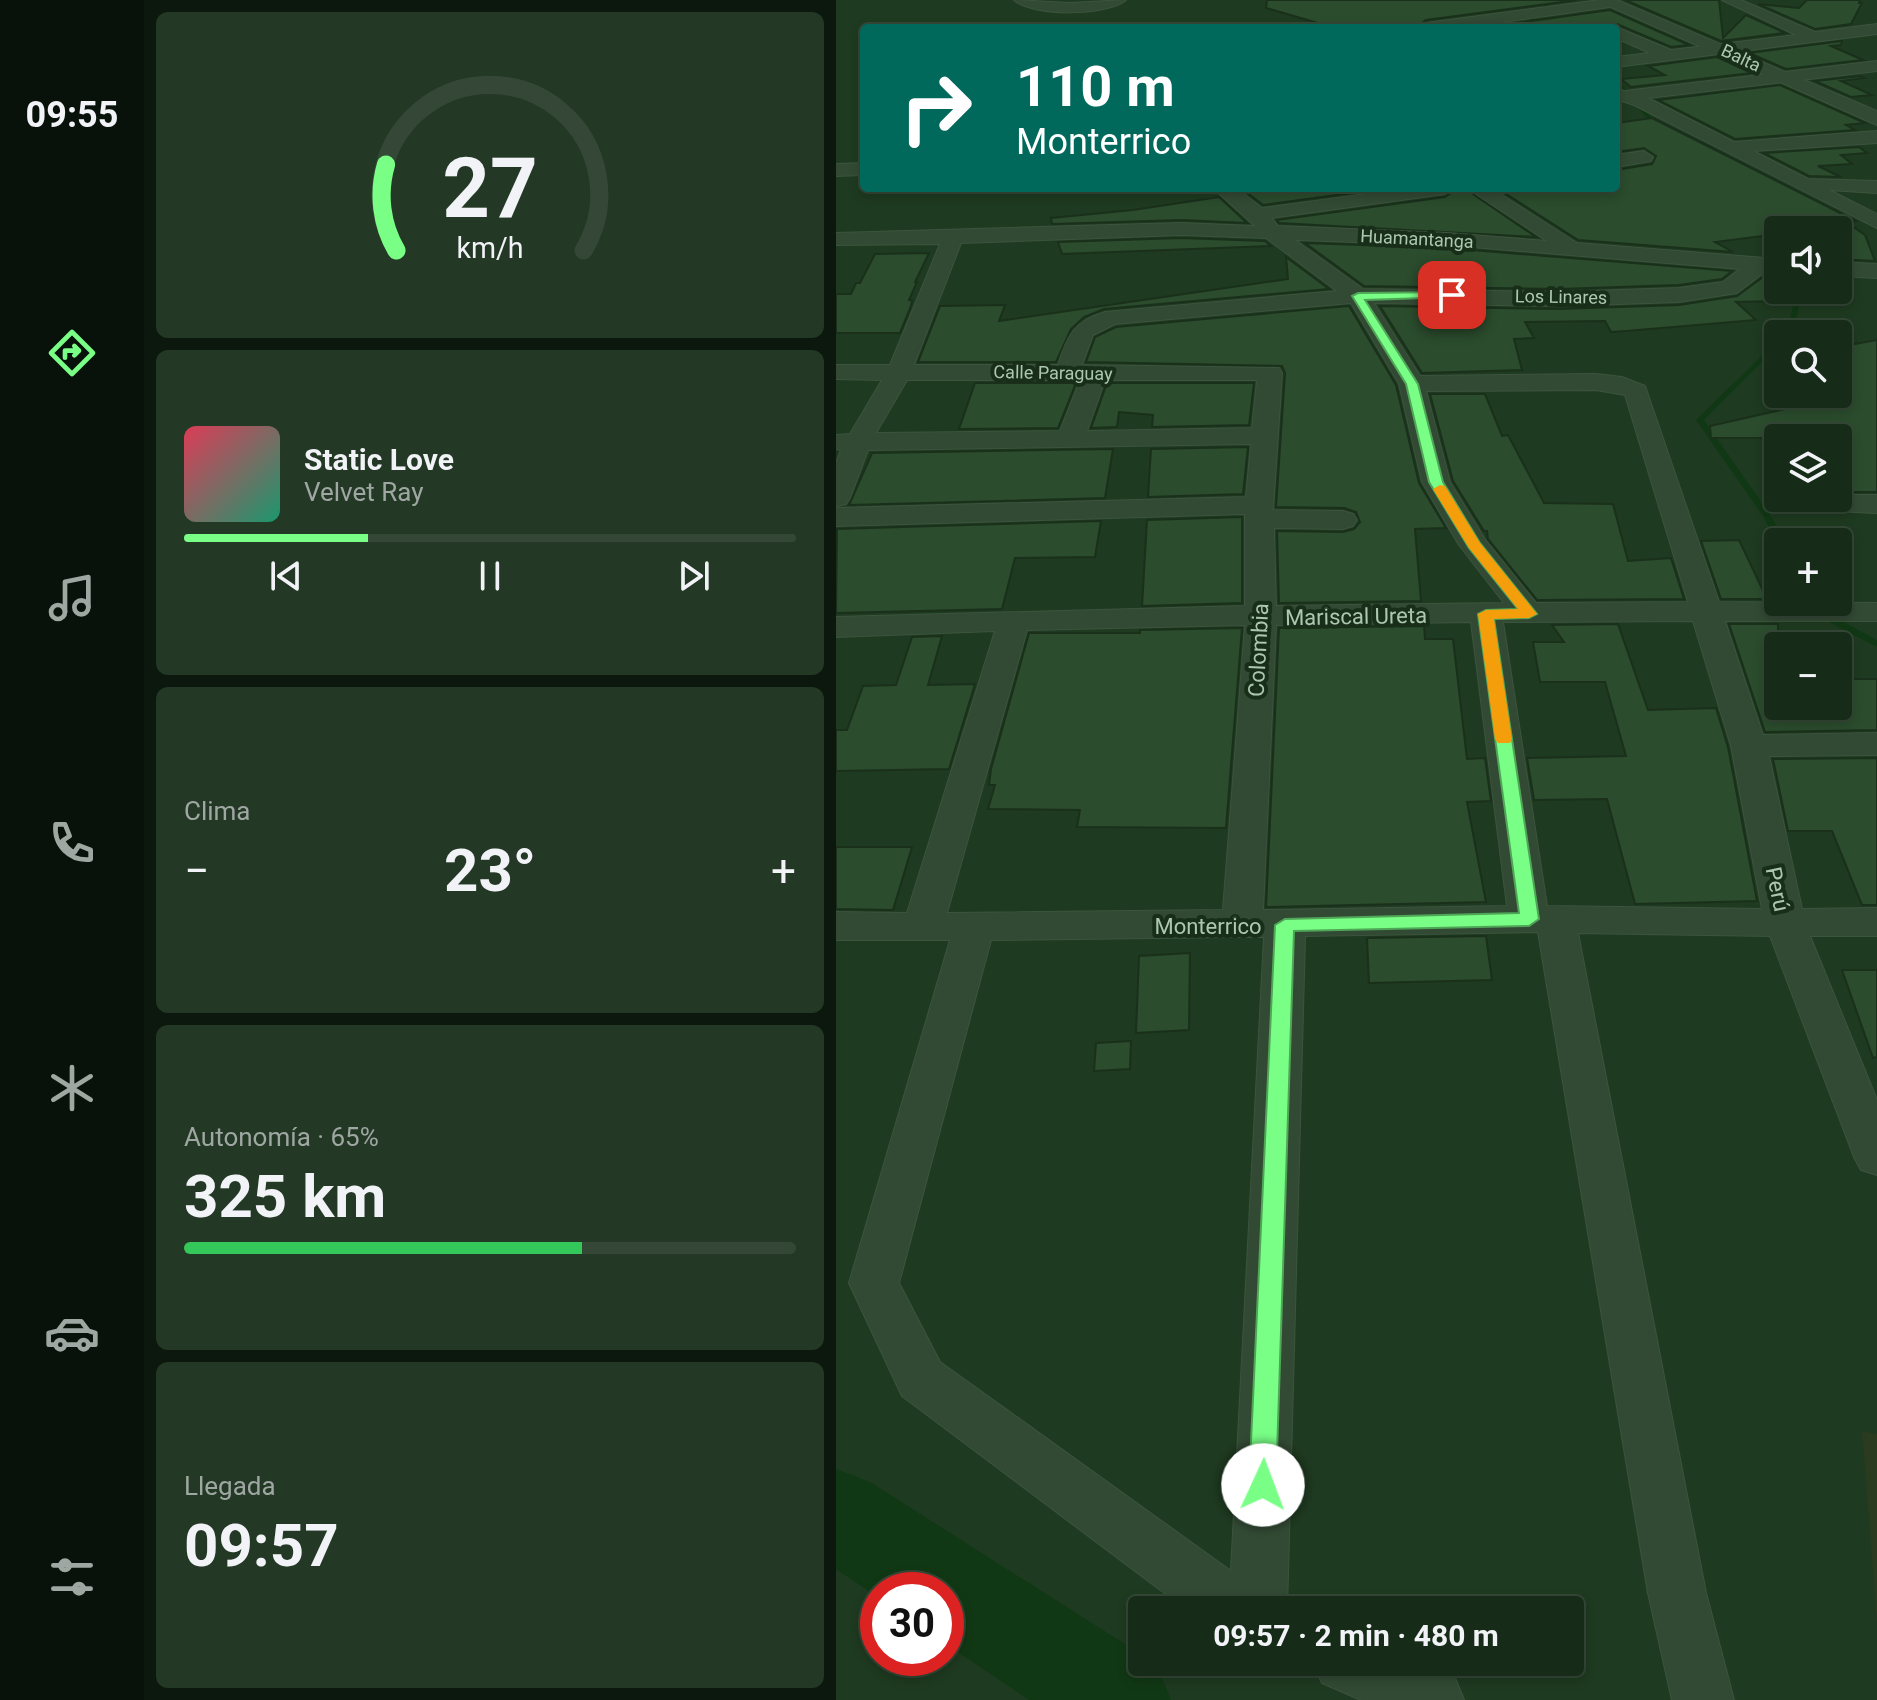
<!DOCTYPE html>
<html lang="es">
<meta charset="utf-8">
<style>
body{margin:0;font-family:Roboto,sans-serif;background:#233825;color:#f1f3f6;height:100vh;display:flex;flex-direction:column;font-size:30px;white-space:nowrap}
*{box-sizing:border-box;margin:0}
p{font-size:26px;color:#9ea7a2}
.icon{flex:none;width:44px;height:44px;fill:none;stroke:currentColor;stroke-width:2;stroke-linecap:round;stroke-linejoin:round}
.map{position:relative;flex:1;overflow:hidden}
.side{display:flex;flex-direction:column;gap:12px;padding:12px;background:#0c180d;width:692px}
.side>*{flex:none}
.banner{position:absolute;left:24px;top:24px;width:760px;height:168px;border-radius:8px;box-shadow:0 4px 12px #0003,0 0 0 2px #354837;background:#00695c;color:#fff;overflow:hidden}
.buttons{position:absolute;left:928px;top:216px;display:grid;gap:16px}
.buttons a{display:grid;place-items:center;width:88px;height:88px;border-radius:8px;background:#162c18;box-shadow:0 4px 12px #0003,0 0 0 2px #354837;font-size:40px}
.speed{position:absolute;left:24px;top:1572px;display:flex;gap:16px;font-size:40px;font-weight:700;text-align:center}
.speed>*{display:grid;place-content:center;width:104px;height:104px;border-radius:50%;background:#162c18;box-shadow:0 4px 12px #0003,0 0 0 2px #354837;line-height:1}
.speed .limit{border:12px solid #d22;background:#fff;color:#111}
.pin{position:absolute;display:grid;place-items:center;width:68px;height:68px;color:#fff;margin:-34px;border-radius:16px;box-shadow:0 4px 12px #0006}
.me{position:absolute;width:88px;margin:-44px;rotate:2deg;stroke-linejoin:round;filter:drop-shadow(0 0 6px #0008)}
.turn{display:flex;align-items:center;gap:28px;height:168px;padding:0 24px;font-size:36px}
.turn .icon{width:104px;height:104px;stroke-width:2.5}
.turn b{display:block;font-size:56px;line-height:68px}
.big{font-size:60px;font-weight:700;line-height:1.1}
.side .tile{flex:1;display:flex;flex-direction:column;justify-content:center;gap:12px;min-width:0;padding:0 28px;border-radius:12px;background:#233825}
.side .dial{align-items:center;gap:0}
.dial svg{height:208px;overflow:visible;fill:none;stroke:#354837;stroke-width:7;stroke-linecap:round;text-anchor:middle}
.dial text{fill:#f1f3f6;stroke:none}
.song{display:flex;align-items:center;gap:24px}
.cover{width:96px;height:96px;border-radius:12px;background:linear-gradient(135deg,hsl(350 70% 55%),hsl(160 70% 35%))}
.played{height:8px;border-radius:4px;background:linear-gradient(90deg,#79ff86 30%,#354837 30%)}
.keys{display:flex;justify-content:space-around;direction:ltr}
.heat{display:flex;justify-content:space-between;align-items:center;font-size:44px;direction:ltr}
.charge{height:12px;border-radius:6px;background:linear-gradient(90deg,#34c759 65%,#354837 0)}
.trip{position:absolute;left:292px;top:1596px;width:456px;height:80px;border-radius:8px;background:#162c18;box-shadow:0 4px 12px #0003,0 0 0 2px #354837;font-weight:700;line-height:80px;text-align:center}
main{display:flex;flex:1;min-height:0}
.menu{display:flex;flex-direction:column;width:144px;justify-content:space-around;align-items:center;background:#09120a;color:#9ea7a2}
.menu .icon{width:56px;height:56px}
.menu .selected{color:#79ff86}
.menu b{font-size:36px;color:#f1f3f6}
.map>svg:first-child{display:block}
.green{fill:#2b3b20}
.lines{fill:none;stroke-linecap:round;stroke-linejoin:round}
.stream{fill:#113814;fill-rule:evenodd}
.river{fill:#113814;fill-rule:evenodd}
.building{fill:#2b4c2d;stroke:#1a301b;stroke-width:2}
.minor-casing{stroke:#3c543d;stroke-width:2}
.tertiary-casing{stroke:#3c543d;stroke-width:2}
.minor{fill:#324a34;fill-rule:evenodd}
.tertiary{fill:#324a34;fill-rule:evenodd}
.route{fill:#79ff86;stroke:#4fa657;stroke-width:2}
.slow{fill:#f59e0b}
.labels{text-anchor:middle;stroke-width:8;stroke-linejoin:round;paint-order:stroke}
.far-street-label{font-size:18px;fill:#acc7af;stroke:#182e19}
.street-label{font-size:22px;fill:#acc7af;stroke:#182e19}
</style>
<main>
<nav class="menu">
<b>09:55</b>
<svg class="icon selected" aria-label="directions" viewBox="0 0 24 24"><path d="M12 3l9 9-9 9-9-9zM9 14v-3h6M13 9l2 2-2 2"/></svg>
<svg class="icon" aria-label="music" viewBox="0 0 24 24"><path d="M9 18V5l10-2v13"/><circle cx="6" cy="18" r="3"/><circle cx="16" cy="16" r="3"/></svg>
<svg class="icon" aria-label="phone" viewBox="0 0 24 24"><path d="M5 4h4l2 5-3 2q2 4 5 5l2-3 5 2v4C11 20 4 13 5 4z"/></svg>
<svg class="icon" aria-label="climate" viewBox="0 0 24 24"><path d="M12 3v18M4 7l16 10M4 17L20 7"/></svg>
<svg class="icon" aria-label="car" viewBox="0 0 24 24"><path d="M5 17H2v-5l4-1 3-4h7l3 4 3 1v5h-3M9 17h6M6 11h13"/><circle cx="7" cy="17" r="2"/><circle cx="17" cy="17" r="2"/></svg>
<svg class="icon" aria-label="filters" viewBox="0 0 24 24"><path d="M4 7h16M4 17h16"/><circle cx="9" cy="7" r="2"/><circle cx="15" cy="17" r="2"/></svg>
</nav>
<section class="side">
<div class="tile dial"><svg viewBox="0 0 100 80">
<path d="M14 69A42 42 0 1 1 86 69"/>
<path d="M14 69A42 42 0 0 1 10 36" stroke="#79ff86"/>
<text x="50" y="56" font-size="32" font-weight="700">27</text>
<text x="50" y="72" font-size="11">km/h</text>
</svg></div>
<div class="tile">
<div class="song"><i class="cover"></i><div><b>Static Love</b><p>Velvet Ray</p></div></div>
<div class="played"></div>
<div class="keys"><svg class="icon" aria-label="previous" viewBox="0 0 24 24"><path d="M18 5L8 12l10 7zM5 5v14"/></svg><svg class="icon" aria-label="pause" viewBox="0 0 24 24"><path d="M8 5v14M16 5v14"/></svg><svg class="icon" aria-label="next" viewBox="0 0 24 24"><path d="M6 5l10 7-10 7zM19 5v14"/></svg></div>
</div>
<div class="tile"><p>Clima</p>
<div class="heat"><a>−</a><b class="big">23°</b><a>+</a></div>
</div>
<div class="tile"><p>Autonomía · 65%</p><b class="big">325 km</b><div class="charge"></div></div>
<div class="tile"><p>Llegada</p><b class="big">09:57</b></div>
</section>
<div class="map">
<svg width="1041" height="1700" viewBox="0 0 1041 1700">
<rect width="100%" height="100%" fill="#1e3a20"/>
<polygon class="green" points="1026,1431 1041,1434 1041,1622"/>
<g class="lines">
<g class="stream">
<polygon points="707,0 711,0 714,3 710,10 697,15 699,24 705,28 700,28 695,25 693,14 706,8 710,3"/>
<polygon points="780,79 824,126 824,128 820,128 780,83"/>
<polygon points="917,222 921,222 942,253 942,260 939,258 916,223"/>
<polygon points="952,290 958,290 964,301 958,328 954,334 947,334 952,328 958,301"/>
<polygon points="942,340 942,346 868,420 935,516 949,542 942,542 942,544 927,516 860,420"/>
<polygon points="971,602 981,602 985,610 1041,640 1041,647 978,614"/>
</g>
<polygon class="river" points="0,1469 34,1482 306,1655 306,1662 320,1663 335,1700 193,1700 110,1644 110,1590 42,1590 42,1597 0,1569"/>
</g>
<g class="building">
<polygon points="431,0 741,0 590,20 579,28 499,28 430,8"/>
<polygon points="789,0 883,0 887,38 910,15 949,33 885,41"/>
<polygon points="971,0 1024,0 1023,3 1026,3 1015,24 979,29 922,4 963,8"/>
<polygon points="774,10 853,45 835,47 781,24 774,28 646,28"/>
<polygon points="1006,41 1005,45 995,46 1027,60 950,69 913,53"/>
<polygon points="881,57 916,73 795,87 785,79 829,75 812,66"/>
<polygon points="1024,76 1028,78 1005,81 1036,95 1015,97 979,81"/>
<polygon points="944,85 1029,123 1010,125 1019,130 899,139 822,100"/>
<polygon points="816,118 1020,221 1010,222 1029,235 1039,261 1002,259 1002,230 942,230 942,234 879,242 897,252 742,240 661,188 780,188 780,170 816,164 820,156 808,148 780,152 780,123"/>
<polygon points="1023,147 1031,153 1005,155 1016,164 982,166 1005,177 973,176 928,153"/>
<polygon points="405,188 552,188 427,205"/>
<polygon points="622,188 628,188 700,237 443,223 441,220 609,197"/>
<polygon points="383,197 411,223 345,220 216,224 215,218 297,210"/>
<polygon points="345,238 429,241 435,246 226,254 222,242"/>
<polygon points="469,243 611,248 896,271 886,279 843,285 723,289 528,286"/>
<polygon points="93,253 79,282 81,282 73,300 76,300 75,306 64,333 0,333 0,294 15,294 20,283 24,283 39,254"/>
<polygon points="450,257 493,289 268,309 248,317 235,329 220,362 82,362 104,306 169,305 163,321 452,279"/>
<polygon points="939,276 942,290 964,290 981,300 900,302 920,320 790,331 775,332 769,321 689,322 698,338 678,339 686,370 586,373 544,306 723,309 843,305 901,296 927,277"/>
<polygon points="513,306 560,385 583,483 610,528 579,529 585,601 443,603 441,531 507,532 518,529 524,522 520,512 508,508 440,507 449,373 446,366 250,362 259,337 280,327"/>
<polygon points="1041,340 1041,492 1002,492 1002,438 875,438 874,426 1002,397 1002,347"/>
<polygon points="139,383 240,383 222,428 123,429"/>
<polygon points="271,383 418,383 413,425 316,427 317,415 283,412 281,427 255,428"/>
<polygon points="594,394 649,394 666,436 672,435 708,503 777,504 792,561 835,558 848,599 701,600 652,539 651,531 648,531 617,481"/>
<polygon points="412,447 407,494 312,497 315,449"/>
<polygon points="277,449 269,498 13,505 36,453"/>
<polygon points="406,517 406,603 306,606 311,520"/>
<polygon points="265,521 259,557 179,558 166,609 0,613 1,529"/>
<polygon points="903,540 931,599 885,599 865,541"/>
<polygon points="782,624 812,710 880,708 892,747 921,901 799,904 771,799 698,800 691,758 790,756 769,682 704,682 697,642 728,642 716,625"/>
<polygon points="893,624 942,624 942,706 949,706 953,719 1002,718 1002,679 1041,679 1041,730 929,732"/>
<polygon points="588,626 589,639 617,639 631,759 649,758 655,801 631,802 650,902 430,907 443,628"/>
<polygon points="406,628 390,828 241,827 244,810 152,809 159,785 153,785 155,769 193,633 304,633 304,630"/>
<polygon points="106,636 92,685 139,684 113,769 0,771 0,730 11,730 27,686 60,685 76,637"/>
<polygon points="1041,758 1041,905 1026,905 996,831 952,831 937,759"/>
<polygon points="0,847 76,847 57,910 0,909"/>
<polygon points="650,936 656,980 533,983 531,938"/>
<polygon points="354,953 353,1030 300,1033 303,956"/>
<polygon points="1006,970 1041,970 1041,1057 1037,1058"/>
<polygon points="295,1041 294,1069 258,1071 260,1043"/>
</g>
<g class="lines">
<defs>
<g id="minor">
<path d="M178,0L234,3L290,0C271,16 197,17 178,0Z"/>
<polygon points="764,0 779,0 781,3 774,7 624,28 582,28 590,23"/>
<polygon points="886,0 905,0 979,32 1041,24 1041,34 780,67 780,57 814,53 780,38 780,28 777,28 780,27 835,50 960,35"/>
<polygon points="1041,61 1041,71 812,98 898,142 1041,131 1041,143 917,151 972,179 1041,181 1041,193 993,190 1041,214 1041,228 798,105 780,99 780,89 789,91"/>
<polygon points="808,151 817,157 815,161 780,167 780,155"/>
<polygon points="28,163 28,175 0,176 0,164"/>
<path d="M377,188H400L426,208L575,188H619L609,194L435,218L442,226L611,233L711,241L631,188H655L741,243L942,259V273L926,274L901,293L843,302L723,306L538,303L584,376L760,374L786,377L809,386L883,602L1041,603V621H889L927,735L1041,733V755L933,756L966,909L1041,908V936H974L1041,1100V1175L1025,1170L1018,1157L934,936L742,933L870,1593L898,1700H836L812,1593L702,932L469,936L451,1610H351L66,1396L13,1283L114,940H0V912L71,913L159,631L0,637V617L409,606V514L0,526V508L410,497L415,444L32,450L14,498L10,504L0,506V463L5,450L0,449V435L14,434L46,380L0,379V365H54L104,244L0,245V233L345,223L419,226ZM345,235L430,238L501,291L269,312C238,321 231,336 222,365H78L125,243ZM459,240L611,245L904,269L887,282L843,288L723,292L527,289ZM515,303L563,384L586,482L623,545L668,603L440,606L438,528L507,529L517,526L521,520L517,514L507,511L437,510L446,373L443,368L246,365L257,335L279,324ZM71,380H244L224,431L40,433ZM269,380H421L416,428L251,431ZM760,390L789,395L852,602L700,603L650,541L614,482L590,391ZM857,621L895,746L926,909L711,906L667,622ZM635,622L671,906L427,910L440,625ZM409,625L387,910L111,913L191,630ZM398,937H428L395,1571L104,1362L63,1283L155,940Z"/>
<polygon points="1002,262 1041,264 1041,278 1002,276"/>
<polygon points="1002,495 1041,495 1041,513 976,510 972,504 976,498 1002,498"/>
<polygon points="477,1662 580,1662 619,1678 628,1700 525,1700 486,1683"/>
</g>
<polygon id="tertiary" points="759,0 781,0 1041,111 1041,125"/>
</defs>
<use href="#minor" class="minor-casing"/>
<use href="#tertiary" class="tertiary-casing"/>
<use href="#minor" class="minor"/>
<use href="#tertiary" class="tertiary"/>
</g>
<polygon class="route" points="616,292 619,292 619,297 529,300 582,384 607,482 644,543 701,614 693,618 658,619 703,919 693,926 458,931 440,1485 436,1494 427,1498 417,1494 413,1485 439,925 449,919 683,913 642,614 650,610 682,609 633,548 593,482 570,384 516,296 522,293"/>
<polygon class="slow" points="604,485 609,486 644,543 701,614 693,618 658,619 676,739 674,743 662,743 659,739 642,614 650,610 682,609 633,548 597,489"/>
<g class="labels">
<g class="far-street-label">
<text transform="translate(905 58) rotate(25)" y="6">Balta</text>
<text transform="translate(581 239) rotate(3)" y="6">Huamantanga</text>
<text transform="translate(725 297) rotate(1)" y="6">Los Linares</text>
<text transform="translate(217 373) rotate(1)" y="6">Calle Paraguay</text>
</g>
<g class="street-label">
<text transform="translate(520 616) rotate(-1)" y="8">Mariscal Ureta</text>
<text transform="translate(422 650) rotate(-87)" y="8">Colombia</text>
<text transform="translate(942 889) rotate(78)" y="8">Perú</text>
<text x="372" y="934">Monterrico</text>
</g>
</g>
</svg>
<div class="buttons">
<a><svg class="icon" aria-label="sound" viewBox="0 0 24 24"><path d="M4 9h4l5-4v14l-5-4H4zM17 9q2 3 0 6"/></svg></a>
<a><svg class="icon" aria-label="search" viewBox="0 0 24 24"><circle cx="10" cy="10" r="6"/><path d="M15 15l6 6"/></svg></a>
<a><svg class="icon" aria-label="layers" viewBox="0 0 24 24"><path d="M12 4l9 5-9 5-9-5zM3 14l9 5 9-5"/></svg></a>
<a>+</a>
<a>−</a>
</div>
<div class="speed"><div class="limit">30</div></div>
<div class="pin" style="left:616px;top:295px;background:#d93025"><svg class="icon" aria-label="arrive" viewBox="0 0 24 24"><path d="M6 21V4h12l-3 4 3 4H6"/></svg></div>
<svg class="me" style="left:427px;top:1485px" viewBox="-20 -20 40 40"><circle r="19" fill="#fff"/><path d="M0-13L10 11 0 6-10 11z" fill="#79ff86"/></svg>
<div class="trip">09:57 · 2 min · 480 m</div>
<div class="banner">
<div class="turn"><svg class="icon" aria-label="right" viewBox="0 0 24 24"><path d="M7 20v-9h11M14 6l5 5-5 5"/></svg><div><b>110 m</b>Monterrico</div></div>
</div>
</div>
</main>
